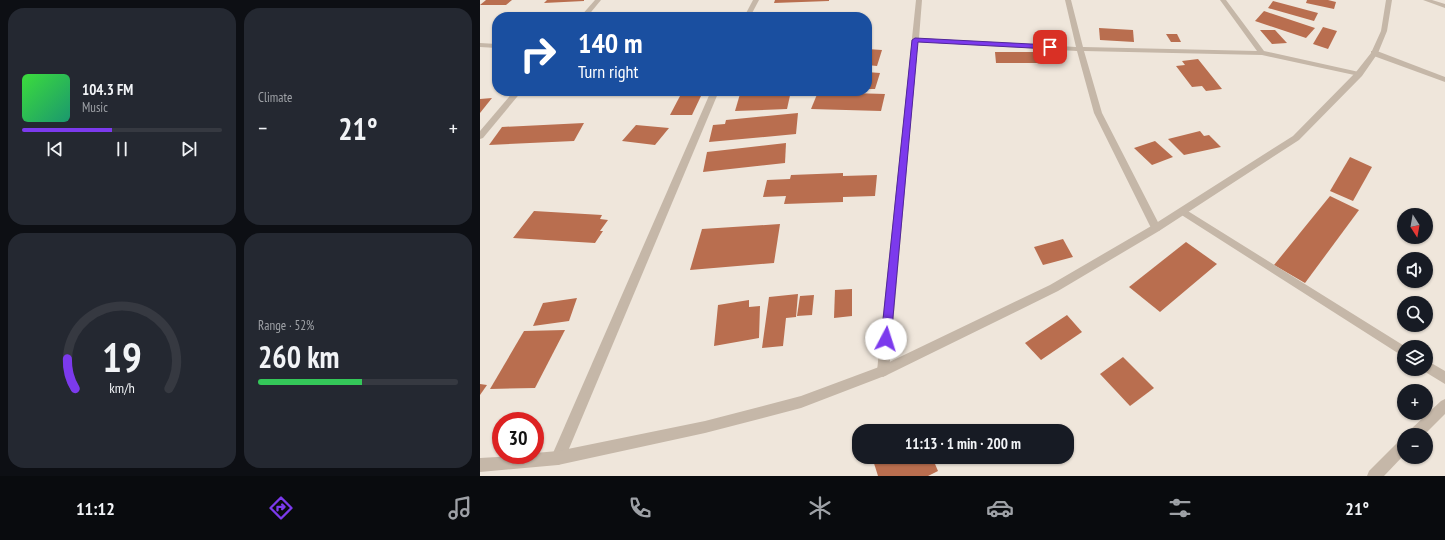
<!DOCTYPE html>
<meta charset="utf-8">
<style>
body{margin:0;font-family:"PT Sans Narrow",sans-serif;background:#242831;color:#f1f3f6;height:100vh;display:flex;flex-direction:column;font-size:15px;white-space:nowrap}
*{box-sizing:border-box;margin:0}
p{font-size:13px;color:#9ea1a6}
.icon{flex:none;width:22px;height:22px;fill:none;stroke:currentColor;stroke-width:2;stroke-linecap:round;stroke-linejoin:round}
.map{position:relative;flex:1;overflow:hidden}
.drawer{display:flex;flex-direction:column;gap:8px;padding:8px;background:#0d0f14;width:480px}
.drawer>*{flex:none}
.banner{position:absolute;left:12px;top:12px;width:380px;height:84px;border-radius:16px;box-shadow:0 1px 3px #0004;background:#1a4fa0;color:#fff;overflow:hidden}
.needle{width:26px;rotate:169deg}
.tools{position:absolute;left:917px;top:208px;display:grid;gap:8px}
.tools a{display:grid;place-items:center;width:36px;height:36px;border-radius:50%;background:#171b24;box-shadow:0 1px 3px #0004;font-size:20px}
.speed{position:absolute;left:12px;top:412px;display:flex;gap:8px;font-size:20px;font-weight:700;text-align:center}
.speed>*{display:grid;place-content:center;width:52px;height:52px;border-radius:50%;background:#171b24;box-shadow:0 1px 3px #0004;line-height:1}
.speed .limit{border:6px solid #d22;background:#fff;color:#111}
.pin{position:absolute;display:grid;place-items:center;width:34px;height:34px;color:#fff;margin:-17px;border-radius:8px;box-shadow:0 2px 6px #0006}
.me{position:absolute;width:44px;margin:-22px;rotate:5deg;stroke-linejoin:round;filter:drop-shadow(0 0 3px #0008)}
.turn{display:flex;align-items:center;gap:14px;height:84px;padding:0 20px;font-size:18px}
.turn .icon{width:52px;height:52px;stroke-width:2.5}
.turn b{display:block;font-size:28px;line-height:34px}
.big{font-size:30px;font-weight:700;line-height:1.1}
.drawer .tile{flex:1;display:flex;flex-direction:column;justify-content:center;gap:6px;min-width:0;padding:0 14px;border-radius:16px;background:#242831}
.drawer .dial{align-items:center;gap:0}
.dial svg{height:104px;overflow:visible;fill:none;stroke:#363941;stroke-width:7;stroke-linecap:round;text-anchor:middle}
.dial text{fill:#f1f3f6;stroke:none}
.song{display:flex;align-items:center;gap:12px}
.cover{width:48px;height:48px;border-radius:6px;background:linear-gradient(135deg,hsl(120 70% 55%),hsl(160 70% 35%))}
.played{height:4px;border-radius:2px;background:linear-gradient(90deg,#7c3aed 45%,#363941 45%)}
.keys{display:flex;justify-content:space-around;direction:ltr}
.heat{display:flex;justify-content:space-between;align-items:center;font-size:22px;direction:ltr}
.charge{height:6px;border-radius:3px;background:linear-gradient(90deg,#34c759 52%,#363941 0)}
.drawer .tiles{flex:1;display:grid;gap:8px;grid-template-columns:repeat(2,1fr)}
.trip{position:absolute;left:372px;top:424px;width:222px;height:40px;border-radius:16px;background:#171b24;box-shadow:0 1px 3px #0004;font-weight:700;line-height:40px;text-align:center}
.tabs{display:flex;height:64px;justify-content:space-around;align-items:center;background:#090b0e;color:#9ea1a6}
.tabs .icon{width:28px;height:28px}
.tabs .selected{color:#7c3aed}
.tabs b{font-size:18px;color:#f1f3f6}
main{display:flex;flex:1;min-height:0}
.map>svg:first-child{display:block}
.building{fill:#b96e4f}
.lines{fill:none;stroke-linecap:round;stroke-linejoin:round}
.minor{fill:#c5b7a8;fill-rule:evenodd}
.tertiary{fill:#c5b7a8;fill-rule:evenodd}
.route{fill:#7c3aed;stroke:#51269a}
</style>
<main>
<section class="drawer">
<div class="tiles">
<div class="tile">
<div class="song"><i class="cover"></i><div><b>104.3 FM</b><p>Music</p></div></div>
<div class="played"></div>
<div class="keys"><svg class="icon" aria-label="previous" viewBox="0 0 24 24"><path d="M18 5L8 12l10 7zM5 5v14"/></svg><svg class="icon" aria-label="pause" viewBox="0 0 24 24"><path d="M8 5v14M16 5v14"/></svg><svg class="icon" aria-label="next" viewBox="0 0 24 24"><path d="M6 5l10 7-10 7zM19 5v14"/></svg></div>
</div>
<div class="tile"><p>Climate</p>
<div class="heat"><a>−</a><b class="big">21°</b><a>+</a></div>
</div>
<div class="tile dial"><svg viewBox="0 0 100 80">
<path d="M14 69A42 42 0 1 1 86 69"/>
<path d="M14 69A42 42 0 0 1 8 46" stroke="#7c3aed"/>
<text x="50" y="56" font-size="32" font-weight="700">19</text>
<text x="50" y="72" font-size="11">km/h</text>
</svg></div>
<div class="tile"><p>Range · 52%</p><b class="big">260 km</b><div class="charge"></div></div>
</div>
</section>
<div class="map">
<svg width="965" height="476" viewBox="0 0 965 476">
<rect width="100%" height="100%" fill="#efe6db"/>
<g class="building">
<polygon points="6,0 32,0 26,5 0,5"/>
<polygon points="67,0 104,0 104,1 64,3"/>
<polygon points="295,0 349,0 349,1 294,3"/>
<polygon points="827,0 848,0 856,2 854,9 826,3"/>
<polygon points="793,1 838,13 834,21 788,8"/>
<polygon points="784,11 835,28 826,38 775,21"/>
<polygon points="843,27 857,31 848,49 833,44"/>
<polygon points="619,28 653,30 654,42 620,40"/>
<polygon points="780,30 795,30 807,43 792,44"/>
<polygon points="686,34 697,34 701,42 691,42"/>
<polygon points="387,49 402,50 397,66 387,65"/>
<polygon points="515,52 573,52 575,63 516,63"/>
<polygon points="718,59 742,89 726,91 722,86 712,87 696,66 705,65 702,61"/>
<polygon points="387,72 400,73 395,89 387,89"/>
<polygon points="311,91 307,109 255,111 260,94"/>
<polygon points="338,92 405,94 401,111 331,109"/>
<polygon points="200,96 221,96 212,115 190,115"/>
<polygon points="12,98 0,113 0,99"/>
<polygon points="318,113 316,134 229,142 233,125 245,124 246,120"/>
<polygon points="104,123 94,141 9,145 22,127"/>
<polygon points="156,125 189,128 175,145 142,141"/>
<polygon points="720,131 724,136 729,135 741,147 704,155 688,139"/>
<polygon points="675,141 693,157 672,165 654,148"/>
<polygon points="306,143 305,163 223,172 227,152"/>
<polygon points="870,157 892,167 873,201 850,191"/>
<polygon points="363,173 363,176 397,175 395,196 363,197 363,202 304,204 306,196 283,197 287,180 310,179 311,175"/>
<polygon points="850,196 879,210 825,283 794,265"/>
<polygon points="54,211 122,215 120,219 128,220 120,231 123,231 115,243 33,238"/>
<polygon points="300,224 294,263 210,270 222,229"/>
<polygon points="583,239 593,257 563,265 554,247"/>
<polygon points="706,242 737,264 680,312 649,287"/>
<polygon points="372,289 372,316 354,318 355,290"/>
<polygon points="318,294 316,317 306,318 303,346 282,348 289,297"/>
<polygon points="334,295 332,315 317,316 320,296"/>
<polygon points="97,298 89,321 53,326 63,303"/>
<polygon points="269,300 269,307 280,306 279,338 234,346 238,305"/>
<polygon points="587,315 602,332 561,360 545,343"/>
<polygon points="85,330 55,388 10,389 44,331"/>
<polygon points="643,357 674,388 650,406 620,374"/>
<polygon points="0,384 7,385 0,395"/>
<polygon points="392,457 452,457 458,471 448,476 398,476"/>
</g>
<g class="lines">
<g class="minor">
<polygon points="115,0 121,0 107,17 100,17"/>
<polygon points="273,0 279,0 270,17 264,17"/>
<polygon points="436,0 442,0 439,38 596,47 585,0 591,0 603,47 777,51 740,0 746,0 784,51 879,72 883,74 879,76 782,55 604,51 622,113 681,228 679,231 673,231 671,228 614,113 597,51 438,42 409,371 407,375 403,377 399,375 397,371"/>
<polygon points="943,0 952,0 965,4 965,8"/>
<polygon points="0,43 17,44 17,48 0,47"/>
<polygon points="891,51 897,51 965,77 965,82 891,55"/>
<polygon points="34,91 42,91 3,138 0,139 0,131"/>
<polygon points="231,91 239,91 83,463 78,465 73,463 71,458 73,453"/>
<polygon points="703,208 926,347 924,347 924,357 700,214 698,212"/>
<polygon points="946,360 965,371 965,384 942,370 946,369"/>
<polygon points="965,399 965,414 944,435 928,435 930,430 961,401"/>
<polygon points="924,439 924,455 904,476 887,476 889,471 919,441"/>
</g>
<polygon class="tertiary" points="906,0 912,0 907,31 898,53 882,76 819,140 679,231 578,291 407,375 321,408 225,433 78,465 0,472 0,458 55,455 55,453 78,451 225,421 321,396 399,367 570,285 673,225 813,136 876,72 891,53 901,31"/>
</g>
<polygon class="route" points="435,38 570,45 573,47 570,49 438,42 411,339 410,343 406,344 402,343 401,339 432,40"/>
</svg>
<div class="tools">
<a><svg class="needle" viewBox="-14 -14 28 28"><path d="M0-13l5 13h-10z" fill="#e53935"/><path d="M0 13l5-13h-10z" fill="#9ea1a6"/></svg></a>
<a><svg class="icon" aria-label="sound" viewBox="0 0 24 24"><path d="M4 9h4l5-4v14l-5-4H4zM17 9q2 3 0 6"/></svg></a>
<a><svg class="icon" aria-label="search" viewBox="0 0 24 24"><circle cx="10" cy="10" r="6"/><path d="M15 15l6 6"/></svg></a>
<a><svg class="icon" aria-label="layers" viewBox="0 0 24 24"><path d="M12 4l9 5-9 5-9-5zM3 14l9 5 9-5"/></svg></a>
<a>+</a>
<a>−</a>
</div>
<div class="speed"><div class="limit">30</div></div>
<div class="pin" style="left:570px;top:47px;background:#d93025"><svg class="icon" aria-label="arrive" viewBox="0 0 24 24"><path d="M6 21V4h12l-3 4 3 4H6"/></svg></div>
<svg class="me" style="left:406px;top:339px" viewBox="-20 -20 40 40"><circle r="19" fill="#fff"/><path d="M0-13L10 11 0 6-10 11z" fill="#7c3aed"/></svg>
<div class="trip">11:13 · 1 min · 200 m</div>
<div class="banner">
<div class="turn"><svg class="icon" aria-label="right" viewBox="0 0 24 24"><path d="M7 20v-9h11M14 6l5 5-5 5"/></svg><div><b>140 m</b>Turn right</div></div>
</div>
</div>
</main>
<nav class="tabs">
<b>11:12</b>
<svg class="icon selected" aria-label="directions" viewBox="0 0 24 24"><path d="M12 3l9 9-9 9-9-9zM9 14v-3h6M13 9l2 2-2 2"/></svg>
<svg class="icon" aria-label="music" viewBox="0 0 24 24"><path d="M9 18V5l10-2v13"/><circle cx="6" cy="18" r="3"/><circle cx="16" cy="16" r="3"/></svg>
<svg class="icon" aria-label="phone" viewBox="0 0 24 24"><path d="M5 4h4l2 5-3 2q2 4 5 5l2-3 5 2v4C11 20 4 13 5 4z"/></svg>
<svg class="icon" aria-label="climate" viewBox="0 0 24 24"><path d="M12 3v18M4 7l16 10M4 17L20 7"/></svg>
<svg class="icon" aria-label="car" viewBox="0 0 24 24"><path d="M5 17H2v-5l4-1 3-4h7l3 4 3 1v5h-3M9 17h6M6 11h13"/><circle cx="7" cy="17" r="2"/><circle cx="17" cy="17" r="2"/></svg>
<svg class="icon" aria-label="filters" viewBox="0 0 24 24"><path d="M4 7h16M4 17h16"/><circle cx="9" cy="7" r="2"/><circle cx="15" cy="17" r="2"/></svg>
<b>21°</b>
</nav>
